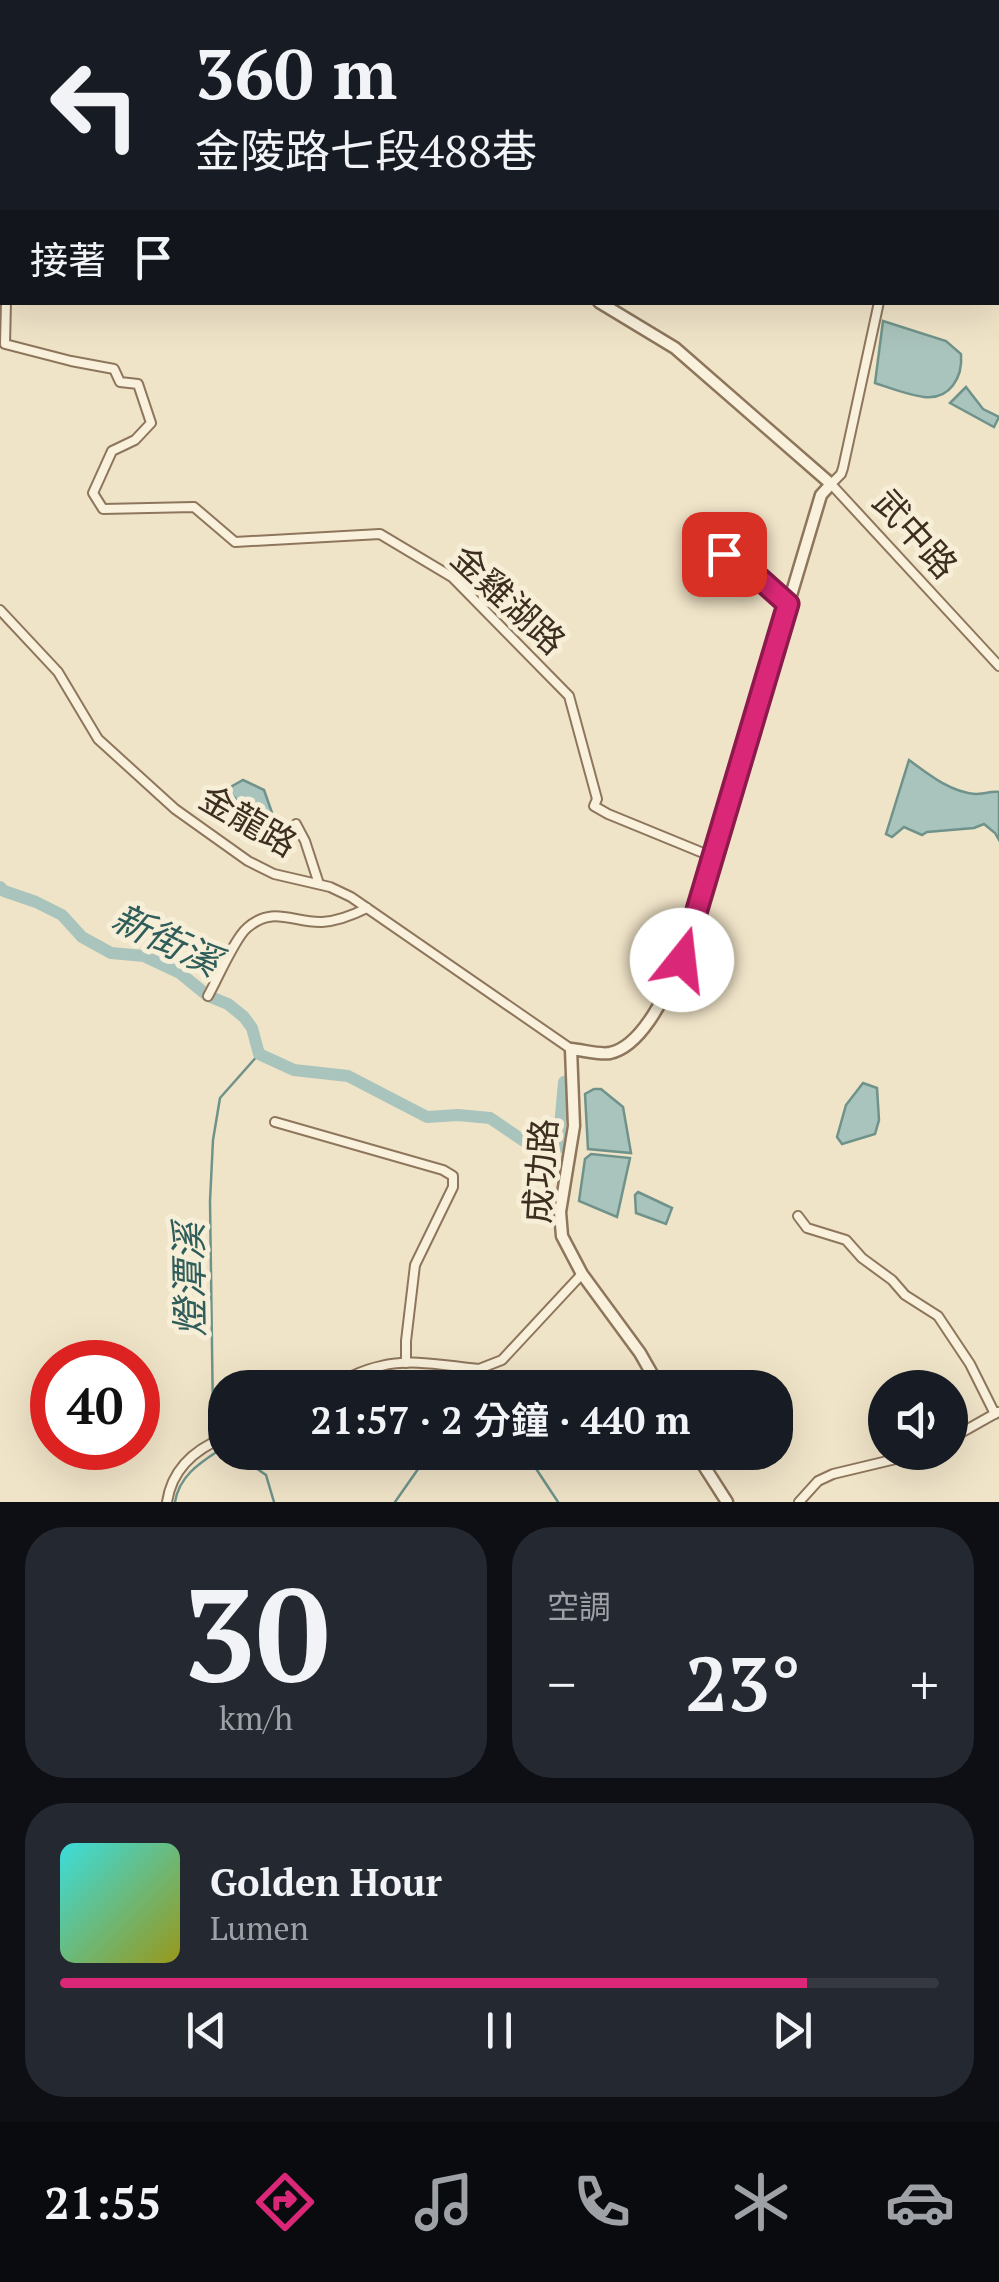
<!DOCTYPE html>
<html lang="zh-TW">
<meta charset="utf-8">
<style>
body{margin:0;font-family:"PT Serif","Noto Sans TC",serif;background:#242831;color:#f1f3f6;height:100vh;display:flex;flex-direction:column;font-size:38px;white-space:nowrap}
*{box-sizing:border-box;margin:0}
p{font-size:32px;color:#9ea1a6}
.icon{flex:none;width:55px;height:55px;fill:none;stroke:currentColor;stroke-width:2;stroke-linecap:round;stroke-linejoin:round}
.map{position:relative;height:1502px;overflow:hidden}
.details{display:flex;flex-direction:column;gap:25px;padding:25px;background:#0d0f14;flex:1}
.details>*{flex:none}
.banner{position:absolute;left:0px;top:0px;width:1000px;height:305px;box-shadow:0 10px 40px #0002;background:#171b24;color:#f1f3f6;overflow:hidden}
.buttons{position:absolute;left:868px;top:1370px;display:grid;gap:20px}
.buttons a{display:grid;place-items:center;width:100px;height:100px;border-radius:50%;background:#171b24;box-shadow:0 10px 40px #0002;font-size:50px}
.speed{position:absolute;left:30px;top:1340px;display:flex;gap:20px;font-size:50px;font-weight:700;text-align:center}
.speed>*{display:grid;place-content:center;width:130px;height:130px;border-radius:50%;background:#171b24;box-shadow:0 10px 40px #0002;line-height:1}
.speed .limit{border:15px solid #d22;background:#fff;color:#111}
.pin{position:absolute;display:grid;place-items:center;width:85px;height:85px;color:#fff;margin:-42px;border-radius:20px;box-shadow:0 5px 15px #0006}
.me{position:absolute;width:110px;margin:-55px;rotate:16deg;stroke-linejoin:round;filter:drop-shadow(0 0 8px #0008)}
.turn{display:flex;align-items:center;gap:35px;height:210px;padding:0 30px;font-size:45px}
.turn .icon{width:130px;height:130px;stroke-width:2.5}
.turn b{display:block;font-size:70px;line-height:85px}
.then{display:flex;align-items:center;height:95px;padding:0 30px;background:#0003;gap:20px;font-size:38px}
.big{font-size:75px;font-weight:600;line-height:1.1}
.details .tile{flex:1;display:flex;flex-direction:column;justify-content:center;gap:15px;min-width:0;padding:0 35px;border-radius:40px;background:#242831}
.details .dial{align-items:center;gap:0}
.dial b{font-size:130px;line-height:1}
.song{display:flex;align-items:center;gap:30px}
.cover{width:120px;height:120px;border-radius:15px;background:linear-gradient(135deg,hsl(180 70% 55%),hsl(60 70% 35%))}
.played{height:10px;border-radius:5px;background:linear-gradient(90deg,#db2777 85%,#363941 85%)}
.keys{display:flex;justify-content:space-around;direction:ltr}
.heat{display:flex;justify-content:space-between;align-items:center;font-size:55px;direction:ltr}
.details .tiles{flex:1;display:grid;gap:25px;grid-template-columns:1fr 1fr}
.tile:last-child{grid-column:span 2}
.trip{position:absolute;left:208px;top:1370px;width:585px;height:100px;border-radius:40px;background:#171b24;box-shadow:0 10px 40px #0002;font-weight:600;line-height:100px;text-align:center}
.dock{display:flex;height:160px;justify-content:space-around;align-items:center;background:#090b0e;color:#9ea1a6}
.dock .icon{width:70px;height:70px}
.dock .active{color:#db2777}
.dock b{font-size:45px;color:#f1f3f6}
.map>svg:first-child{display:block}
.water{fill:#a9c4bc;stroke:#6f938a;stroke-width:2.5}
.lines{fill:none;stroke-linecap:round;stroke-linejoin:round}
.stream{stroke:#6f938a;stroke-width:2.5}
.river{stroke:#a9c4bc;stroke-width:12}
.minor-casing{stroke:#8d765c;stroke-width:12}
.tertiary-casing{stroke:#8d765c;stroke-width:15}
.minor{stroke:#faf1dc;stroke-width:8}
.tertiary{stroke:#faf1dc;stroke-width:10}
.route-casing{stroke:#8e194d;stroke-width:25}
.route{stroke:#db2777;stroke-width:18}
.labels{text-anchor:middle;stroke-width:10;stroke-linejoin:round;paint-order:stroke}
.street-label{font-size:35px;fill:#3d2e20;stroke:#f7eed8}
.water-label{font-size:38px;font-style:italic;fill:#2f5d5a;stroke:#f7eed8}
</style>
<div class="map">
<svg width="999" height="1502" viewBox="0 0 999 1502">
<rect width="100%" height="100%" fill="#f0e4c8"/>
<g class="water">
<path d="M883,321L946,341L961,354C963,377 950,400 924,397C908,395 890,388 875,383Z"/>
<polygon points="966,387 983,409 999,417 994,427 950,403"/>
<path d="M909,760C928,774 950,792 975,794C983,794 991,791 999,792V840L995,833L984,824L974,828L927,832L922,835L904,827L892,837L886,834Z"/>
<polygon points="243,780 264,790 276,824 249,814 227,789"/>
<polygon points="863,1083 877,1088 879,1120 875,1134 842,1144 837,1137 846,1105"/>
<polygon points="594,1089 601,1089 623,1107 631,1153 588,1149 585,1094"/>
<polygon points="591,1154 630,1158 617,1217 579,1201 585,1159"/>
<polygon points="638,1192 672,1208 666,1224 636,1213 635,1195"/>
</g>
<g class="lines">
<g class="stream">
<polyline points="466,1388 472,1378 481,1376 489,1388"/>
<polyline points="227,1452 236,1454 266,1475 274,1502"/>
<polyline points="525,1452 558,1502"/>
<path d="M175,1502C179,1477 198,1464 218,1451L213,1417L210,1201L213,1140L220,1098L259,1054"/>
<polyline points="395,1502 430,1452"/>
</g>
<polyline class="river" points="0,887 4,891 36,902 62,915 82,937 111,953 144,956 180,973 208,996 228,1004 244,1017 252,1028 259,1054 294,1070 348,1076 427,1117 458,1115 490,1118 527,1143 546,1152 558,1148 564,1082"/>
<defs>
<g id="minor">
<polyline points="998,195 999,194"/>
<polyline points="0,272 2,273"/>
<polyline points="6,302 5,344 71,361 114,369 120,382 138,384 151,423 135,440 112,451 93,493 103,509 194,507 235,542 380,534 452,577 569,696 597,799 594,806 608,814 713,857"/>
<polyline points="879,302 843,468 841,474 831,484 999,666"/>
<polyline points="710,590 707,564 711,558 724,553 750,570 788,604"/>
<polyline points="0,610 58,672 98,739 175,809 248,861 274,874 330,887 351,897 571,1049"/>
<polyline points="296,824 305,841 319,884"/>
<path d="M208,996C217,980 235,938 247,928C273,905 293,923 322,922C339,921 353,915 367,908"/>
<polyline points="275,1122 443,1170 453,1176 453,1187 415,1265 406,1341 406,1363"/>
<polyline points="798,1216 807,1228 846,1240 862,1258 892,1280 905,1295 938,1316 970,1364 995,1414"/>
<path d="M328,1388C345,1379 362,1370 381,1366C413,1358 446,1366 479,1369L502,1360L582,1274"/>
<polyline points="950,1439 998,1412"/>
<path d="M167,1502C172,1469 195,1449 225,1437"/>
<polyline points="799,1502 818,1481 833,1474 925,1452"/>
</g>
<g id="tertiary">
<polyline points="39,0 45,2"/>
<path d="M599,302L675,348L831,484L821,495L682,960C668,988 644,1046 610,1053C599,1055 583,1050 571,1049L574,1126L560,1212L562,1236L582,1274L640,1353L660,1388"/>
<polyline points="695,1452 727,1502"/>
</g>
</defs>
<use href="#minor" class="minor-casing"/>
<use href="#tertiary" class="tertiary-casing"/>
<use href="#minor" class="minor"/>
<use href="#tertiary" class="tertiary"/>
</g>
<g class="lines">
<defs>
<polyline id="route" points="682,960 788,604 750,570 724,554"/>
</defs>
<use href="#route" class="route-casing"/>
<use href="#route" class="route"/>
</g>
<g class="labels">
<g class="street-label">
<text transform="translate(915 534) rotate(48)" y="12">武中路</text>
<text transform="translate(508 600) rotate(43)" y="12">金雞湖路</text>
<text transform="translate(248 821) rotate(30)" y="12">金龍路</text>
<text transform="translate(541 1171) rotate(-86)" y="12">成功路</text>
</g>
<g class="water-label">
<text transform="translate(166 940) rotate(26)" y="13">新街溪</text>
<text transform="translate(190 1280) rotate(-91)" y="13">燈潭溪</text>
</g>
</g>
</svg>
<div class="buttons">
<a><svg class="icon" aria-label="sound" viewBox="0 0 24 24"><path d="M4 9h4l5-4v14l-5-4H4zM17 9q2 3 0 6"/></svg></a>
</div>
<div class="speed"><div class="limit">40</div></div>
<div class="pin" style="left:724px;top:554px;background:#d93025"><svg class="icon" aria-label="arrive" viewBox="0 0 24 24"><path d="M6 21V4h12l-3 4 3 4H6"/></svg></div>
<svg class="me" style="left:682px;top:960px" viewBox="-20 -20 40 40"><circle r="19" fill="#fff"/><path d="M0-13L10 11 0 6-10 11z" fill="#db2777"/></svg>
<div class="trip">21:57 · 2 分鐘 · 440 m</div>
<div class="banner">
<div class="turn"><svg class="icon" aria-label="left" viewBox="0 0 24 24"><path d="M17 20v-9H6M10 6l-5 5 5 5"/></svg><div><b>360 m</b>金陵路七段488巷</div></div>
<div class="then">接著<svg class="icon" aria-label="arrive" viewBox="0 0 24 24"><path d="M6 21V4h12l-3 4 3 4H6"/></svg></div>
</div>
</div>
<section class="details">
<div class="tiles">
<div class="tile dial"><b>30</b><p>km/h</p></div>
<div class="tile"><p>空調</p>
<div class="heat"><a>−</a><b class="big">23°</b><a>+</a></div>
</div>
<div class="tile">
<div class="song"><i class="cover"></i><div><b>Golden Hour</b><p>Lumen</p></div></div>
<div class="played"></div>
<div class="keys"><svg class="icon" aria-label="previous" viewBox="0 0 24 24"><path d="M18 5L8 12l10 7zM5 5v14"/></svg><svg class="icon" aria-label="pause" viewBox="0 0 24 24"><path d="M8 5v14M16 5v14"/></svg><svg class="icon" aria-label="next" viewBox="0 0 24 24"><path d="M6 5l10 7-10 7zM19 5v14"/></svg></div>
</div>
</div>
</section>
<nav class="dock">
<b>21:55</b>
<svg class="icon active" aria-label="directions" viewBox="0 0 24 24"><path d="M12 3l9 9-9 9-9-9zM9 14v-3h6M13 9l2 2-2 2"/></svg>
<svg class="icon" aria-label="music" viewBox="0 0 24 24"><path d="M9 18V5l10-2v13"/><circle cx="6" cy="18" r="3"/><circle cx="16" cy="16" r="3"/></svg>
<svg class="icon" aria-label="phone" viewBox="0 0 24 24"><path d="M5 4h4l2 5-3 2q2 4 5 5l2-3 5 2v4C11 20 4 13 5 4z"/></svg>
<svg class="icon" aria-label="climate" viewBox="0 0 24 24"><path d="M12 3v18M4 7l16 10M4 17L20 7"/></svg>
<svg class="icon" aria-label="car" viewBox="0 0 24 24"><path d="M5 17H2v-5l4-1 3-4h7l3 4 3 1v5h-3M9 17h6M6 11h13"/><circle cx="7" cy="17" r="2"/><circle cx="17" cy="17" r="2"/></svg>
</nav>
